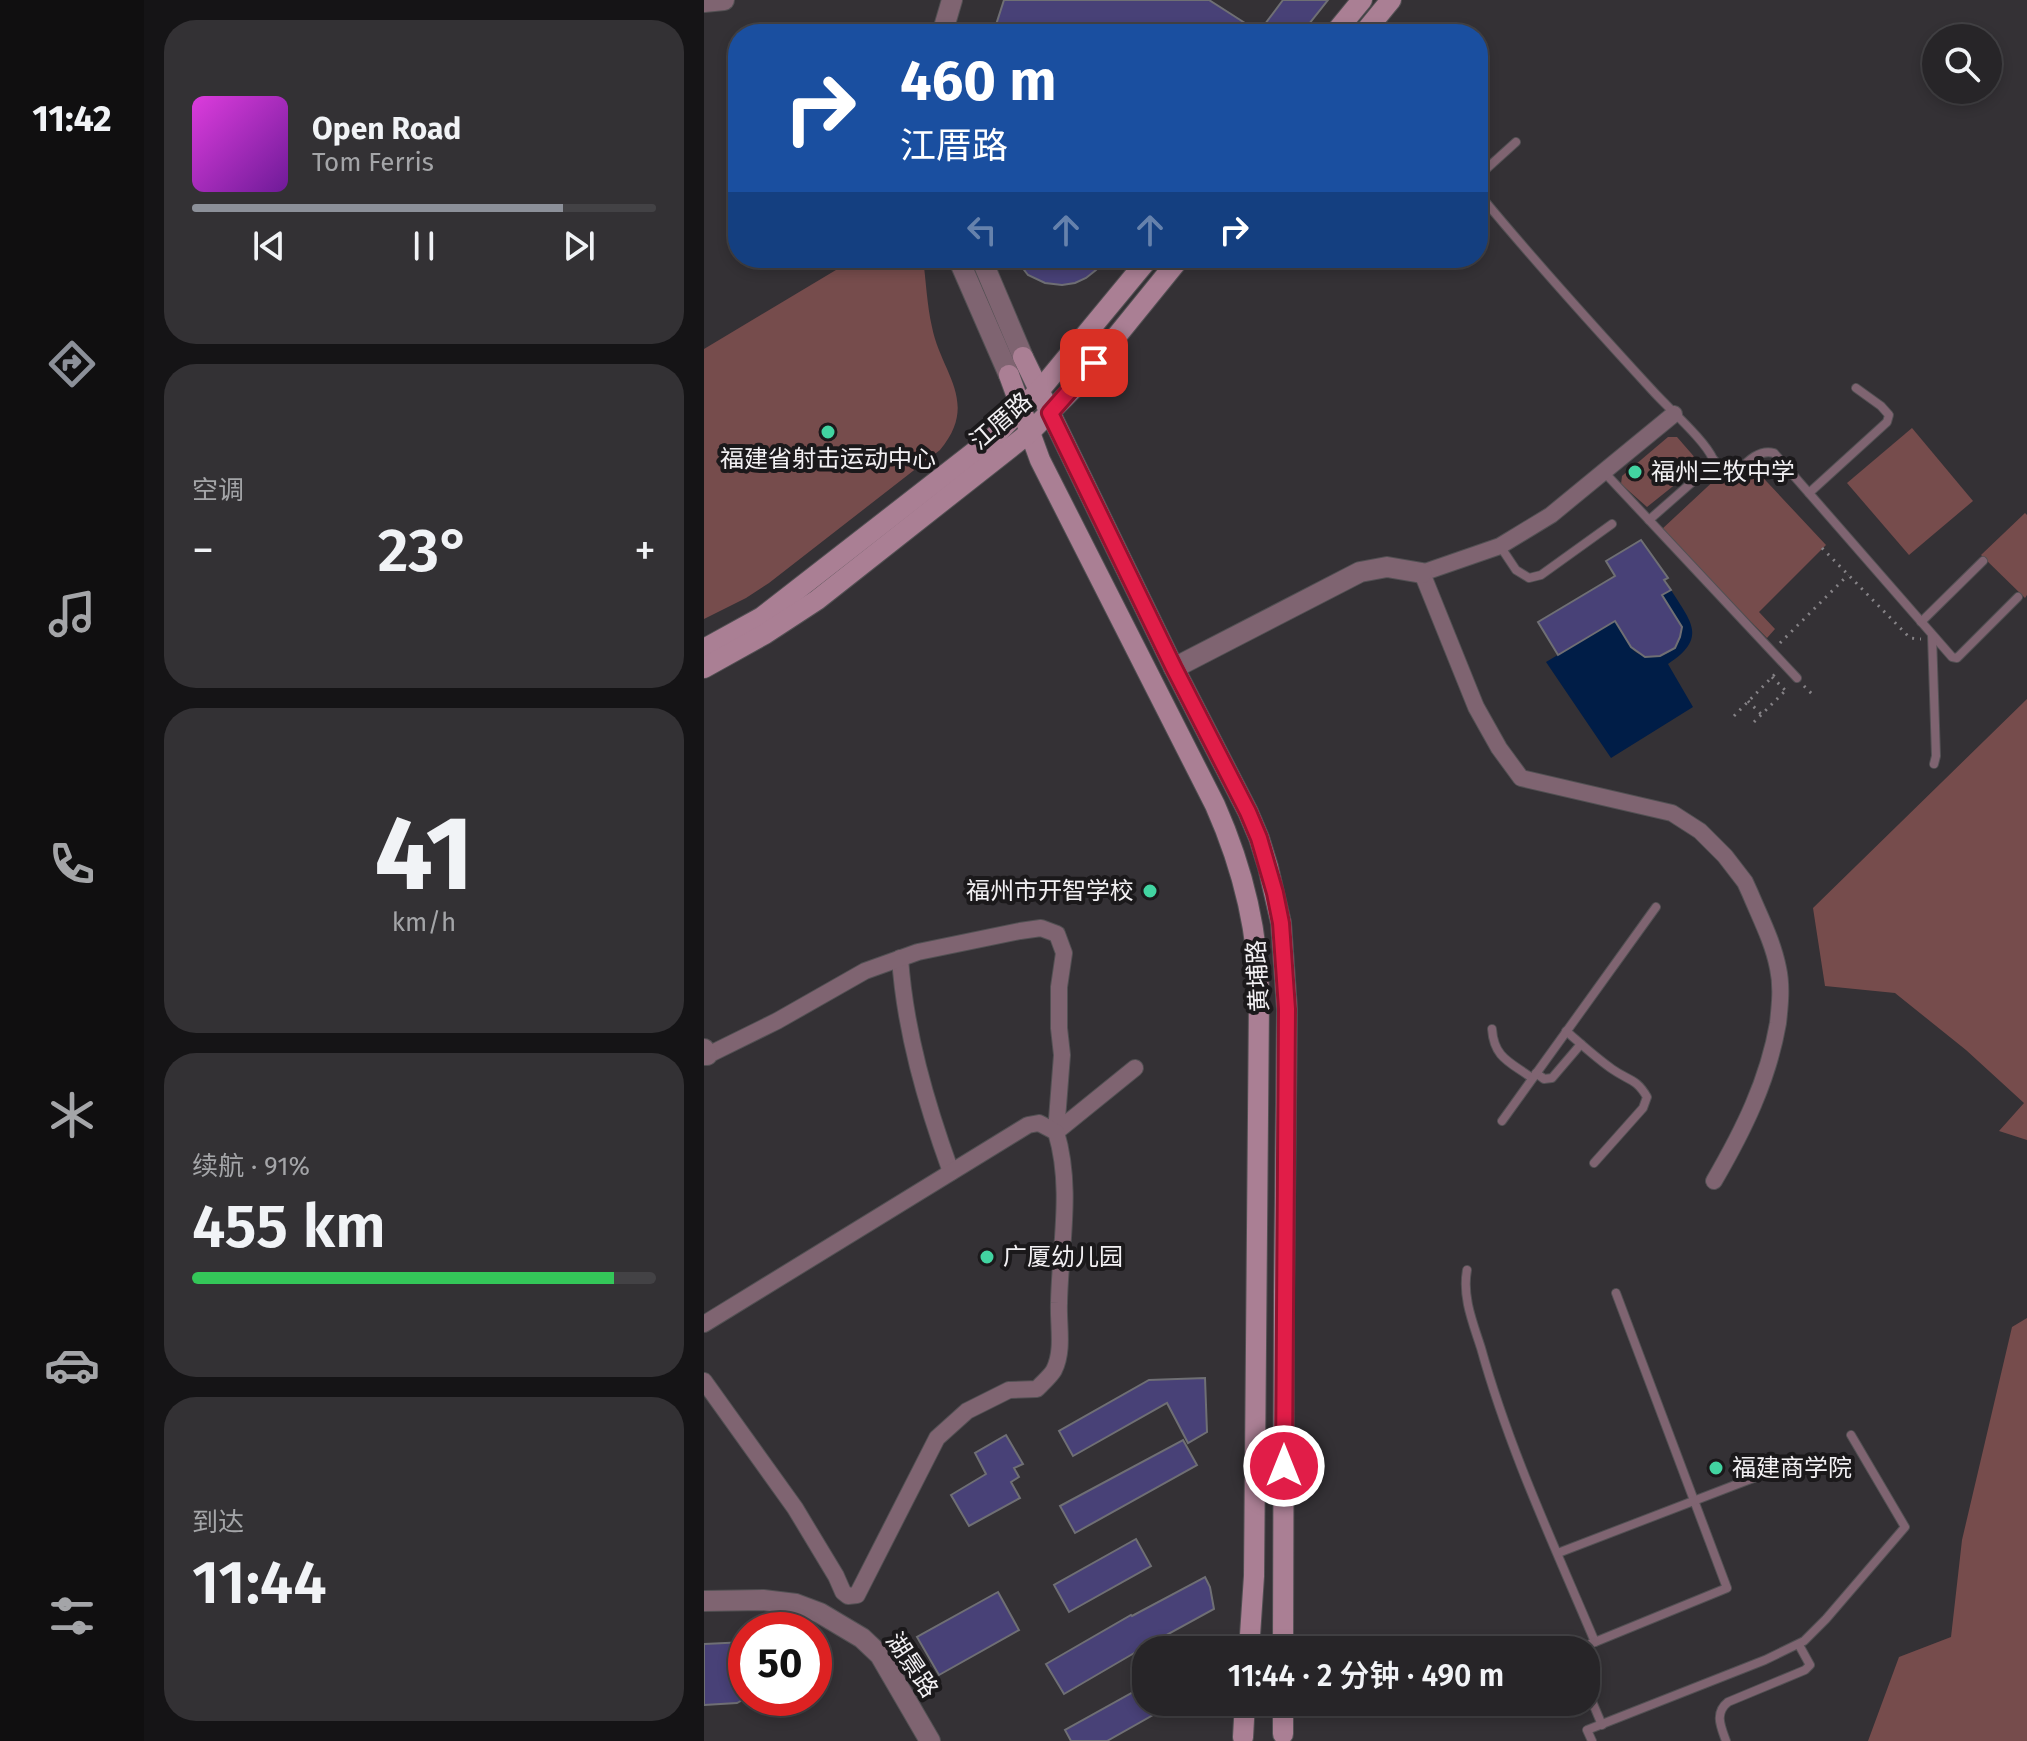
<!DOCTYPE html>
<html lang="zh">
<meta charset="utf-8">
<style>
body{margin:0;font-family:"Fira Sans","Noto Sans SC",sans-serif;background:#333134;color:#f1f3f6;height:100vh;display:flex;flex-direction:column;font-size:30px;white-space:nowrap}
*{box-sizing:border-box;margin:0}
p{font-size:26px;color:#a4a5a8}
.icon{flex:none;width:44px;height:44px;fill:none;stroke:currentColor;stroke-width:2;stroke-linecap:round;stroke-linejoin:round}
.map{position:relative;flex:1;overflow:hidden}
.panel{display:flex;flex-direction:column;gap:20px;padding:20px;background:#151416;width:560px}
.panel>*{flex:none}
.top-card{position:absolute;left:24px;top:24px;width:760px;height:244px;border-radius:32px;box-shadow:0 4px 12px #0003,0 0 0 2px #434245;background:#1a4fa0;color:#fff;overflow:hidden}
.tools{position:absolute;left:1218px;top:24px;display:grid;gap:16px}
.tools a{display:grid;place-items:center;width:80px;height:80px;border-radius:50%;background:#272528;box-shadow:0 4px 12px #0003,0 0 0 2px #434245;font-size:40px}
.speed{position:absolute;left:24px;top:1612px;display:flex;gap:16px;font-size:40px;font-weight:700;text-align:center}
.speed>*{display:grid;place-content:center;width:104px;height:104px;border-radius:50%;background:#272528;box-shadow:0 4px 12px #0003,0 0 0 2px #434245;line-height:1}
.speed .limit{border:12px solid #d22;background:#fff;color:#111}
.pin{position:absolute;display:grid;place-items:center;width:68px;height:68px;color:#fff;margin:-34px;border-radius:16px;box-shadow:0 4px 12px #0006}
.me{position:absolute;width:88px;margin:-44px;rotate:0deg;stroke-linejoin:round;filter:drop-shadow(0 0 6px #0008)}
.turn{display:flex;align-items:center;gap:28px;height:168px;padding:0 40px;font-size:36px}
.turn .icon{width:104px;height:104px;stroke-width:2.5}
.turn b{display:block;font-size:56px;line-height:68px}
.lanes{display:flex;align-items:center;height:76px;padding:0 40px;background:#0003;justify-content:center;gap:40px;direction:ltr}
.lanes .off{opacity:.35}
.big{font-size:60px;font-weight:600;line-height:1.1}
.panel .tile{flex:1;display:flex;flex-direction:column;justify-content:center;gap:12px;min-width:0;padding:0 28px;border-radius:32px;background:#333134}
.panel .dial{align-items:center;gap:0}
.dial b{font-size:104px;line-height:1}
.song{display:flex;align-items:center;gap:24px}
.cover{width:96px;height:96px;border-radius:12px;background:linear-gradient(135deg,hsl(300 70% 55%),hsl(280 70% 35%))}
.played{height:8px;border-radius:4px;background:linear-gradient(90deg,#8c9099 80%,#434245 80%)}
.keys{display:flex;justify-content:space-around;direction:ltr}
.heat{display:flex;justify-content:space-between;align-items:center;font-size:44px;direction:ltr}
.charge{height:12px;border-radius:6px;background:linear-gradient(90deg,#34c759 91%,#434245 0)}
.trip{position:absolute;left:428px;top:1636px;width:468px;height:80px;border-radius:32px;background:#272528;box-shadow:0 4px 12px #0003,0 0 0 2px #434245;font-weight:600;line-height:80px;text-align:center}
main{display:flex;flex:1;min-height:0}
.menu{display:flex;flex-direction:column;width:144px;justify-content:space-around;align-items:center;background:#100f10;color:#a4a5a8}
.menu .icon{width:56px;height:56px}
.menu .current{color:#8c9099}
.menu b{font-size:36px;color:#f1f3f6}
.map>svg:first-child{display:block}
.green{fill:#764c4c}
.water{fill:#001d47}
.building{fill:#484177;stroke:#6f6f74;stroke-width:2}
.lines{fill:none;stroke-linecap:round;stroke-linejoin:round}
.service-casing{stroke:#525053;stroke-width:10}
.minor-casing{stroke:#525053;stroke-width:18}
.tertiary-casing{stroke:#525053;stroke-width:22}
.secondary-casing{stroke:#525053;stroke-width:22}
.path{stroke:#868387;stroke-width:3;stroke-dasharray:2 6;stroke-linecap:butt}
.service{stroke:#7f6471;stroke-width:8}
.minor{stroke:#7f6471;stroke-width:16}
.tertiary{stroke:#7f6471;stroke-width:20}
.secondary{stroke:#aa7f94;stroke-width:20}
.route-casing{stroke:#92132f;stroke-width:20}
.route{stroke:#e11d48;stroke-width:14}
.poi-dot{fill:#42d4a1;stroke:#1b191b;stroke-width:3}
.labels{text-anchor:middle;stroke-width:8;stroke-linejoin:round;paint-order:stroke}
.street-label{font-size:24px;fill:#f2f0f3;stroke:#1b191b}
.poi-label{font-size:24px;fill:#f2f0f3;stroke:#1b191b;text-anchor:start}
</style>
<main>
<nav class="menu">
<b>11:42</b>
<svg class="icon current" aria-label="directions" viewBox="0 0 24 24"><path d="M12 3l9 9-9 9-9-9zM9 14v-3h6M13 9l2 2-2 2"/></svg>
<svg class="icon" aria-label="music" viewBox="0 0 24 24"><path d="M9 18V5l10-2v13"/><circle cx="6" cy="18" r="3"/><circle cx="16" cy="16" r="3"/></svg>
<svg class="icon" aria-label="phone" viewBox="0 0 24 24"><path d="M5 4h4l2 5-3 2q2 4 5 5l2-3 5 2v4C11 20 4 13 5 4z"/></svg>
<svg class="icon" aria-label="climate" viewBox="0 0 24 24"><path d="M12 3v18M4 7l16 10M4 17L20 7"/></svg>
<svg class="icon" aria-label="car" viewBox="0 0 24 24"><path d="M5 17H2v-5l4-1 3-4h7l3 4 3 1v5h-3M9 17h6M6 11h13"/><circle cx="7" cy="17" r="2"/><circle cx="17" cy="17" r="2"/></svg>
<svg class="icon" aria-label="filters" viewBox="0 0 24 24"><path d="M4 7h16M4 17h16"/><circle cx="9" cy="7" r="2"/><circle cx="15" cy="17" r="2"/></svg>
</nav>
<section class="panel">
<div class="tile">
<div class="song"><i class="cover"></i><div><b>Open Road</b><p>Tom Ferris</p></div></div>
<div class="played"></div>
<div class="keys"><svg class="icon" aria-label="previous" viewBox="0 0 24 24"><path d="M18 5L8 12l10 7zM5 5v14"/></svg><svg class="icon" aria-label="pause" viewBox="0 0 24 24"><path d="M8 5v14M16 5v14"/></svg><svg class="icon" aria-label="next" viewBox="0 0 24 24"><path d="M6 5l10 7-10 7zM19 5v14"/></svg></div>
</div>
<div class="tile"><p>空调</p>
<div class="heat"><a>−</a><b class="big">23°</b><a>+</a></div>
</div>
<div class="tile dial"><b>41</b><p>km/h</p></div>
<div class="tile"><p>续航 · 91%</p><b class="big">455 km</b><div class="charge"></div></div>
<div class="tile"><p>到达</p><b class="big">11:44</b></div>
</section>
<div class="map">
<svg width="1323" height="1741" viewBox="0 0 1323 1741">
<rect width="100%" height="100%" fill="#343135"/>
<g class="green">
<path d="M152,258H219C222,281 223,305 228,327C237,373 276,402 236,450L65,583L42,598L0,619V349Z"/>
<polygon points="1208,428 1269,501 1205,555 1143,483"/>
<polygon points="964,437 973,437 993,460 993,467 943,507 917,484 918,476"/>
<polygon points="1049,467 1122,545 1055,612 1071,629 1063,638 957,530 1016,475 1025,485 1029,485"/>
<polygon points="1321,513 1323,515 1323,595 1321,598 1277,555"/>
<polygon points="1323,699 1323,1140 1295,1131 1320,1103 1262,1050 1191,993 1121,986 1109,908"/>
<polygon points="1323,1318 1323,1741 1164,1741 1195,1657 1247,1637 1258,1540 1308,1327"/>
</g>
<path class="water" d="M967,590C987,622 1004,638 964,664L989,707L907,758L842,662L911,621C917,630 922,642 929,650C940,660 962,659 972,646C976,641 977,633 978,627L958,595Z"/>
<g class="building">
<polygon points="300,0 505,0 555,32 579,0 624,0 597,34 289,34"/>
<polygon points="311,258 403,258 392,270 382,278 371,283 358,285 341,283 324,275"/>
<polygon points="937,540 964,578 960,580 967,590 958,595 978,627 976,637 971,648 956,656 941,657 927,647 911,621 854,655 834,622 911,576 902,561"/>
<polygon points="501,1378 503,1432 484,1443 463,1403 369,1456 355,1431 445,1380"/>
<polygon points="302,1435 319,1464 310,1468 315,1477 307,1482 316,1498 265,1526 247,1495 282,1474 271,1453"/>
<polygon points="479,1440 493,1465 371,1533 356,1506"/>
<polygon points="432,1539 447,1566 365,1612 350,1585"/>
<polygon points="501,1577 506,1587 510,1609 444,1645 360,1694 342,1664 427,1615 428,1616"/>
<polygon points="294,1592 315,1630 235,1675 213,1637"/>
<polygon points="42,1642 42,1698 33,1703 0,1705 0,1644"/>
<polygon points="442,1685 442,1702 472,1702 403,1741 367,1741 361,1730"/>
</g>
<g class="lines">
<defs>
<g id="service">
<polyline points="774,182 781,170 812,142"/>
<path d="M774,190L780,200C834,265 891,328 948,390C964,408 1001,440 1009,459L1002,470L945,520"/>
<path d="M1009,459L1027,478C1039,467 1052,448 1070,453L1248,657L1253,658L1314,597"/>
<polyline points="900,472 1093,678"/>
<polyline points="1105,493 1183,422 1185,415 1177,406 1152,388"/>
<polyline points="796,546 812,570 825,578 837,575 908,524"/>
<polyline points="1217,622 1279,561"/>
<polyline points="1228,635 1232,756 1230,764"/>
<path d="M788,1029C790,1058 806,1062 828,1078"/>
<path d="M862,1031C877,1044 892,1058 908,1069C925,1081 932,1078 943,1097L939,1108L890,1163"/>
<polyline points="832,1073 840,1079 848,1078 877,1044"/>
<polyline points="798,1121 952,907"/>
<path d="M763,1270C758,1297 769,1323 777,1348C805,1449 850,1545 891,1642L1023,1588L912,1293"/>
<polyline points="854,1553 1065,1472"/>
<polyline points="872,1650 891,1642"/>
<polyline points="882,1687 898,1725"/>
<polyline points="888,1741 883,1730 1061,1660 1100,1641 1122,1619 1201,1527 1147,1435"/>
<path d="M1022,1741C1017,1727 1010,1713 1024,1702L1101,1670L1106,1665L1095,1645"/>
</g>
<g id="minor">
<path d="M970,414L847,515L796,546L718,573L772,707L795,748L817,778L968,813L996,831L1021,856L1041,882L1046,893C1056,917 1069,942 1074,968C1078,986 1076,1005 1074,1023C1064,1081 1039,1131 1010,1181"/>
<path d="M196,958C201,1031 222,1103 247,1172"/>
<polyline points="0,1057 73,1021 161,971 214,952 316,931 337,928 353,934 360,953 355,987 355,1028 358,1055 352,1132"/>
<polyline points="352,1132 431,1068"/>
<path d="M0,1324L324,1125L335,1123L352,1132C369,1188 356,1246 355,1303C354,1325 360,1350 350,1370C346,1377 338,1383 333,1389L305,1390L263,1411L233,1438L153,1595L144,1596L139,1592L132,1576L91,1508L0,1381"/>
</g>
<g id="tertiary">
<polyline points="0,2 20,0"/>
<polyline points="238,34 248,0"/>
<polyline points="254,258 305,375"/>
<polyline points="277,258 319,357"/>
<polyline points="470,668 656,572 683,567 718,573"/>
<polyline points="0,1049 3,1055"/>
<polyline points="0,1601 59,1600 92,1604 116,1613 158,1638 176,1655 226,1741"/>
</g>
<g id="secondary">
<polyline points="630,34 658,0"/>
<polyline points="659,34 687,0"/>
<polyline points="319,357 470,668 544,812 555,838 564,867 577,923 583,1009 580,1292 579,1650"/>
<path d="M305,375L336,460L511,805C539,868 555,931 555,1001L550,1576L545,1650"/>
<polyline points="0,649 58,617 292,435 340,385 445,258"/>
<polyline points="0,668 61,634 113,600 325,433 373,385 476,258"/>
<polyline points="579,1734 579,1702"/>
<polyline points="539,1737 541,1702"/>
</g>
</defs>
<use href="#service" class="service-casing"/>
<use href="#minor" class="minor-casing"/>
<use href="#tertiary" class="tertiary-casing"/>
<use href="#secondary" class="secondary-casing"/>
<g class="path">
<polyline points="1118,548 1206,638 1217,639"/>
<polyline points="1076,643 1144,575"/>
<polyline points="1068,677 1081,690"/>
<polyline points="1100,686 1108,694"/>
<polyline points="1044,701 1058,715"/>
<polyline points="1030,716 1072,673"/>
<polyline points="1050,722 1084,688"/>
</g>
<use href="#service" class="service"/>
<use href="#minor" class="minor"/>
<use href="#tertiary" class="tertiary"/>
<use href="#secondary" class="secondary"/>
</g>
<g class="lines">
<defs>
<polyline id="route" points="390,363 346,413 470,668 544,812 555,838 571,893 577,923 583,1009 580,1466"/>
</defs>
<use href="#route" class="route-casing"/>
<use href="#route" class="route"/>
</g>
<g class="poi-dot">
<circle cx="124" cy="432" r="8"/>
<circle cx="931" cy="472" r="8"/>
<circle cx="446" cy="891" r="8"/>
<circle cx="283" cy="1257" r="8"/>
<circle cx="1012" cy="1468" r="8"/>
</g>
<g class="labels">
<g class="street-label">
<text transform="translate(297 421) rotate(-41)" y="8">江厝路</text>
<text transform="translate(554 976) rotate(-93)" y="8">黄埔路</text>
<text transform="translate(208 1665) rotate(56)" y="8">湖景路</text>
</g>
<g class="poi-label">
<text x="124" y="467" text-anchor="middle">福建省射击运动中心</text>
<text x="947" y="480">福州三牧中学</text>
<text x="430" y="899" text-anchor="end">福州市开智学校</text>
<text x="299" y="1265">广厦幼儿园</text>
<text x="1028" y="1476">福建商学院</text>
</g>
</g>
</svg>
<div class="tools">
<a><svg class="icon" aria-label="search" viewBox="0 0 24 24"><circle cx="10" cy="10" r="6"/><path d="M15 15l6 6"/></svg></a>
</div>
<div class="speed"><div class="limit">50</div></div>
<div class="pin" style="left:390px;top:363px;background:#d93025"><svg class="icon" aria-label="arrive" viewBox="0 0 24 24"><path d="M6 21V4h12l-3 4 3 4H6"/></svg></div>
<svg class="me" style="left:580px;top:1466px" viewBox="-20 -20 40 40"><circle r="17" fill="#e11d48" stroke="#fff" stroke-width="3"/><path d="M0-11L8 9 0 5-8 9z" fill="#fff"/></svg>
<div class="trip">11:44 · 2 分钟 · 490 m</div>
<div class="top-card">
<div class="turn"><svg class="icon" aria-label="right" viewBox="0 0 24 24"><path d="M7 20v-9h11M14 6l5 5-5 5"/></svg><div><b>460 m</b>江厝路</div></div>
<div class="lanes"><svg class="icon off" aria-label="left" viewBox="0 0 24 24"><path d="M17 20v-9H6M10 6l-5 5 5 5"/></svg><svg class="icon off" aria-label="ahead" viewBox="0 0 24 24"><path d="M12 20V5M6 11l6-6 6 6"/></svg><svg class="icon off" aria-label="ahead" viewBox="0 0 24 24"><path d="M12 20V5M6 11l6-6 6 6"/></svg><svg class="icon" aria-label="right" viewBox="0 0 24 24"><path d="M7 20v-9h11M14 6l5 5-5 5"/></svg></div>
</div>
</div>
</main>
